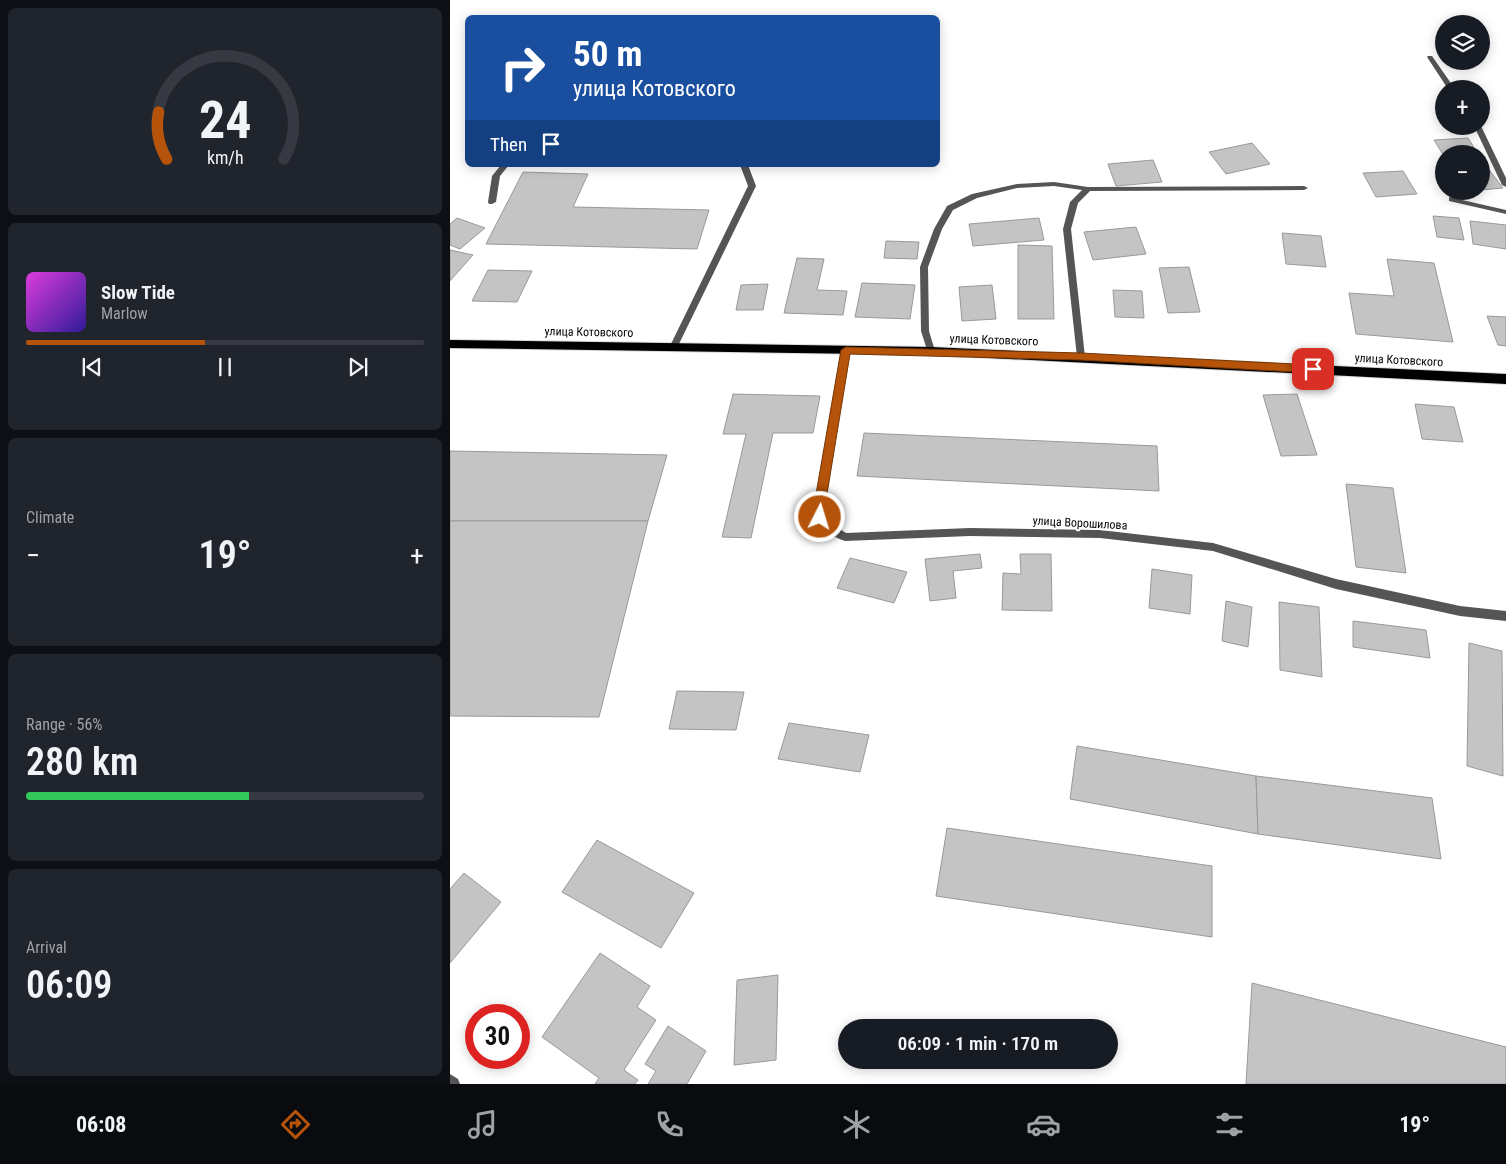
<!DOCTYPE html>
<meta charset="utf-8">
<style>
body{margin:0;font-family:"Roboto Condensed",sans-serif;background:#20242c;color:#f1f3f6;height:100vh;display:flex;flex-direction:column;font-size:19px;white-space:nowrap}
*{box-sizing:border-box;margin:0}
p{font-size:16px;color:#9ea1a6}
.icon{flex:none;width:28px;height:28px;fill:none;stroke:currentColor;stroke-width:2;stroke-linecap:round;stroke-linejoin:round}
.map{position:relative;flex:1;overflow:hidden}
.sheet{display:flex;flex-direction:column;gap:8px;padding:8px;background:#0d0f14;width:450px}
.sheet>*{flex:none}
.hud{position:absolute;left:15px;top:15px;width:475px;height:152px;border-radius:8px;box-shadow:0 2px 12px #0003;background:#1a4fa0;color:#fff;overflow:hidden}
.controls{position:absolute;left:985px;top:15px;display:grid;gap:10px}
.controls a{display:grid;place-items:center;width:55px;height:55px;border-radius:50%;background:#171b24;box-shadow:0 2px 12px #0003;font-size:25px}
.speed{position:absolute;left:15px;top:1004px;display:flex;gap:10px;font-size:25px;font-weight:700;text-align:center}
.speed>*{display:grid;place-content:center;width:65px;height:65px;border-radius:50%;background:#171b24;box-shadow:0 2px 12px #0003;line-height:1}
.speed .limit{border:8px solid #d22;background:#fff;color:#111}
.pin{position:absolute;display:grid;place-items:center;width:42px;height:42px;color:#fff;margin:-21px;border-radius:10px;box-shadow:0 2px 8px #0006}
.me{position:absolute;width:55px;margin:-28px;rotate:5deg;stroke-linejoin:round;filter:drop-shadow(0 0 4px #0008)}
.turn{display:flex;align-items:center;gap:18px;height:105px;padding:0 25px;font-size:22px}
.turn .icon{width:65px;height:65px;stroke-width:2.5}
.turn b{display:block;font-size:35px;line-height:42px}
.then{display:flex;align-items:center;height:48px;padding:0 25px;background:#0003;gap:10px;font-size:19px}
.big{font-size:38px;font-weight:600;line-height:1.1}
.sheet .widget{flex:1;display:flex;flex-direction:column;justify-content:center;gap:8px;min-width:0;padding:0 18px;border-radius:8px;background:#20242c}
.sheet .dial{align-items:center;gap:0}
.dial svg{height:130px;overflow:visible;fill:none;stroke:#363941;stroke-width:7;stroke-linecap:round;text-anchor:middle}
.dial text{fill:#f1f3f6;stroke:none}
.song{display:flex;align-items:center;gap:15px}
.cover{width:60px;height:60px;border-radius:8px;background:linear-gradient(135deg,hsl(300 70% 55%),hsl(250 70% 35%))}
.played{height:5px;border-radius:2px;background:linear-gradient(90deg,#b45309 45%,#363941 45%)}
.keys{display:flex;justify-content:space-around;direction:ltr}
.heat{display:flex;justify-content:space-between;align-items:center;font-size:28px;direction:ltr}
.charge{height:8px;border-radius:4px;background:linear-gradient(90deg,#34c759 56%,#363941 0)}
.trip{position:absolute;left:388px;top:1019px;width:280px;height:50px;border-radius:25px;background:#171b24;box-shadow:0 2px 12px #0003;font-weight:600;line-height:50px;text-align:center}
.menu{display:flex;height:80px;justify-content:space-around;align-items:center;background:#090b0e;color:#9ea1a6}
.menu .icon{width:35px;height:35px}
.menu .on{color:#b45309}
.menu b{font-size:22px;color:#f1f3f6}
main{display:flex;flex:1;min-height:0}
.map>svg:first-child{display:block}
.building{fill:#c4c4c4;stroke:#999}
.lines{fill:none;stroke-linecap:round;stroke-linejoin:round}
.trunk-casing{stroke:#dbdbdb;stroke-width:2}
.service{fill:#555;fill-rule:evenodd}
.minor{fill:#555;fill-rule:evenodd}
.tertiary{fill:#555;fill-rule:evenodd}
.trunk{fill:#000;fill-rule:evenodd}
.route{fill:#b45309;stroke:#753606}
.labels{text-anchor:middle;stroke-width:4;stroke-linejoin:round;paint-order:stroke}
.street-label{font-size:12px;fill:#000;stroke:#fff}
</style>
<main>
<section class="sheet">
<div class="widget dial"><svg viewBox="0 0 100 80">
<path d="M14 69A42 42 0 1 1 86 69"/>
<path d="M14 69A42 42 0 0 1 9 40" stroke="#b45309"/>
<text x="50" y="56" font-size="32" font-weight="700">24</text>
<text x="50" y="72" font-size="11">km/h</text>
</svg></div>
<div class="widget">
<div class="song"><i class="cover"></i><div><b>Slow Tide</b><p>Marlow</p></div></div>
<div class="played"></div>
<div class="keys"><svg class="icon" aria-label="previous" viewBox="0 0 24 24"><path d="M18 5L8 12l10 7zM5 5v14"/></svg><svg class="icon" aria-label="pause" viewBox="0 0 24 24"><path d="M8 5v14M16 5v14"/></svg><svg class="icon" aria-label="next" viewBox="0 0 24 24"><path d="M6 5l10 7-10 7zM19 5v14"/></svg></div>
</div>
<div class="widget"><p>Climate</p>
<div class="heat"><a>−</a><b class="big">19°</b><a>+</a></div>
</div>
<div class="widget"><p>Range · 56%</p><b class="big">280 km</b><div class="charge"></div></div>
<div class="widget"><p>Arrival</p><b class="big">06:09</b></div>
</section>
<div class="map">
<svg width="1056" height="1084" viewBox="0 0 1056 1084">
<rect width="100%" height="100%" fill="#fff"/>
<g class="building">
<polygon points="1018,138 1028,154 994,154 994,156 984,140"/>
<polygon points="802,143 820,164 776,174 759,152"/>
<polygon points="703,160 712,182 666,186 658,164"/>
<polygon points="1031,167 1037,167 1053,188 1031,190"/>
<polygon points="953,171 967,194 926,197 913,173"/>
<polygon points="73,172 138,174 123,207 259,210 247,249 36,244"/>
<polygon points="983,216 1009,218 1014,240 987,237"/>
<polygon points="7,218 35,228 10,249 0,245 0,224"/>
<polygon points="589,218 594,240 523,246 519,224"/>
<polygon points="1020,221 1056,225 1056,249 1023,244"/>
<polygon points="686,227 696,254 643,260 634,232"/>
<polygon points="832,233 871,236 876,267 836,264"/>
<polygon points="436,241 469,242 467,259 434,258"/>
<polygon points="568,245 602,246 604,319 568,319"/>
<polygon points="0,250 23,255 0,281"/>
<polygon points="347,258 374,259 367,290 397,291 393,315 334,313"/>
<polygon points="937,259 984,263 1003,342 906,334 899,293 944,296"/>
<polygon points="739,267 750,312 718,313 709,268"/>
<polygon points="38,270 82,271 67,302 22,301"/>
<polygon points="412,283 465,285 460,319 405,317"/>
<polygon points="318,284 313,310 286,310 291,285"/>
<polygon points="542,285 546,319 512,321 509,287"/>
<polygon points="663,290 692,291 694,318 665,317"/>
<polygon points="1037,316 1056,317 1056,346 1048,345"/>
<polygon points="283,394 370,396 363,433 323,433 301,538 272,537 296,434 273,434"/>
<polygon points="847,394 867,455 831,456 813,395"/>
<polygon points="965,404 1004,407 1013,442 972,439"/>
<polygon points="414,433 707,446 709,491 407,476"/>
<polygon points="0,451 217,455 198,521 0,521"/>
<polygon points="896,484 943,488 956,573 906,567"/>
<polygon points="0,521 198,521 149,717 0,716"/>
<polygon points="530,554 532,568 503,571 506,598 480,601 475,559"/>
<polygon points="570,554 601,554 602,611 552,610 553,573 571,574"/>
<polygon points="400,558 457,572 444,603 387,588"/>
<polygon points="702,569 742,575 740,614 699,608"/>
<polygon points="776,601 802,607 798,647 772,641"/>
<polygon points="829,602 869,607 872,677 830,670"/>
<polygon points="903,621 976,630 980,658 903,647"/>
<polygon points="1019,643 1052,651 1053,776 1017,766"/>
<polygon points="227,691 294,692 286,730 219,729"/>
<polygon points="339,723 419,735 410,772 328,759"/>
<polygon points="627,746 806,776 808,834 620,799"/>
<polygon points="806,776 982,798 991,859 808,834"/>
<polygon points="497,828 762,866 762,937 486,896"/>
<polygon points="147,840 244,893 211,948 112,892"/>
<polygon points="14,873 51,902 0,963 0,889"/>
<polygon points="150,953 200,986 187,1007 206,1020 174,1070 188,1080 185,1084 145,1084 149,1078 92,1037"/>
<polygon points="328,975 326,1060 284,1065 287,980"/>
<polygon points="802,983 1056,1047 1056,1084 796,1084"/>
<polygon points="218,1026 256,1051 237,1084 198,1084 206,1071 195,1064"/>
</g>
<g class="lines">
<defs>
<polygon id="trunk" points="0,340 481,347 1056,374 1056,384 481,355 0,348"/>
</defs>
<use href="#trunk" class="trunk-casing"/>
<g class="service">
<polygon points="978,56 982,56 1005,89 998,89 977,57"/>
<polygon points="1024,126 1031,126 1056,178 1056,187 1052,185"/>
<polygon points="51,165 59,165 50,176 46,202 42,204 39,204 38,202 42,176"/>
<polygon points="290,165 298,165 306,186 228,346 224,349 221,348 220,346 298,186"/>
<polygon points="604,182 638,187 854,186 858,188 854,190 640,191 628,203 621,229 635,357 631,360 627,357 613,229 620,202 632,190 604,186 567,188 527,198 503,210 492,229 478,267 479,331 485,351 481,354 478,353 471,331 470,267 484,229 497,206 522,194 567,184"/>
<polygon points="999,197 1056,210 1056,214 999,201"/>
</g>
<path class="minor" d="M395,347L399,350L376,500L375,516L381,524L396,533L520,528L650,530L763,543L886,579L1010,606L1056,611V621L1010,616L886,589L763,551L650,538L520,536L395,541C385,538 367,528 365,516C364,511 366,505 366,500L391,350Z"/>
<polygon class="tertiary" points="0,1074 8,1079 10,1084 0,1084"/>
<use href="#trunk" class="trunk"/>
</g>
<polygon class="route" points="396,347 631,353 863,365 868,369 863,373 631,360 400,354 376,500 375,517 370,521 364,517 365,500 391,350"/>
<g class="labels">
<g class="street-label">
<text transform="translate(139 332) rotate(1)" y="4">улица Котовского</text>
<text transform="translate(544 340) rotate(2)" y="4">улица Котовского</text>
<text transform="translate(949 360) rotate(3)" y="4">улица Котовского</text>
<text transform="translate(630 523) rotate(3)" y="4">улица Ворошилова</text>
</g>
</g>
</svg>
<div class="controls">
<a><svg class="icon" aria-label="layers" viewBox="0 0 24 24"><path d="M12 4l9 5-9 5-9-5zM3 14l9 5 9-5"/></svg></a>
<a>+</a>
<a>−</a>
</div>
<div class="speed"><div class="limit">30</div></div>
<div class="pin" style="left:863px;top:369px;background:#d93025"><svg class="icon" aria-label="arrive" viewBox="0 0 24 24"><path d="M6 21V4h12l-3 4 3 4H6"/></svg></div>
<svg class="me" style="left:370px;top:517px" viewBox="-20 -20 40 40"><circle r="17" fill="#b45309" stroke="#fff" stroke-width="3"/><path d="M0-11L8 9 0 5-8 9z" fill="#fff"/></svg>
<div class="trip">06:09 · 1 min · 170 m</div>
<div class="hud">
<div class="turn"><svg class="icon" aria-label="right" viewBox="0 0 24 24"><path d="M7 20v-9h11M14 6l5 5-5 5"/></svg><div><b>50 m</b>улица Котовского</div></div>
<div class="then">Then<svg class="icon" aria-label="arrive" viewBox="0 0 24 24"><path d="M6 21V4h12l-3 4 3 4H6"/></svg></div>
</div>
</div>
</main>
<nav class="menu">
<b>06:08</b>
<svg class="icon on" aria-label="directions" viewBox="0 0 24 24"><path d="M12 3l9 9-9 9-9-9zM9 14v-3h6M13 9l2 2-2 2"/></svg>
<svg class="icon" aria-label="music" viewBox="0 0 24 24"><path d="M9 18V5l10-2v13"/><circle cx="6" cy="18" r="3"/><circle cx="16" cy="16" r="3"/></svg>
<svg class="icon" aria-label="phone" viewBox="0 0 24 24"><path d="M5 4h4l2 5-3 2q2 4 5 5l2-3 5 2v4C11 20 4 13 5 4z"/></svg>
<svg class="icon" aria-label="climate" viewBox="0 0 24 24"><path d="M12 3v18M4 7l16 10M4 17L20 7"/></svg>
<svg class="icon" aria-label="car" viewBox="0 0 24 24"><path d="M5 17H2v-5l4-1 3-4h7l3 4 3 1v5h-3M9 17h6M6 11h13"/><circle cx="7" cy="17" r="2"/><circle cx="17" cy="17" r="2"/></svg>
<svg class="icon" aria-label="filters" viewBox="0 0 24 24"><path d="M4 7h16M4 17h16"/><circle cx="9" cy="7" r="2"/><circle cx="15" cy="17" r="2"/></svg>
<b>19°</b>
</nav>
